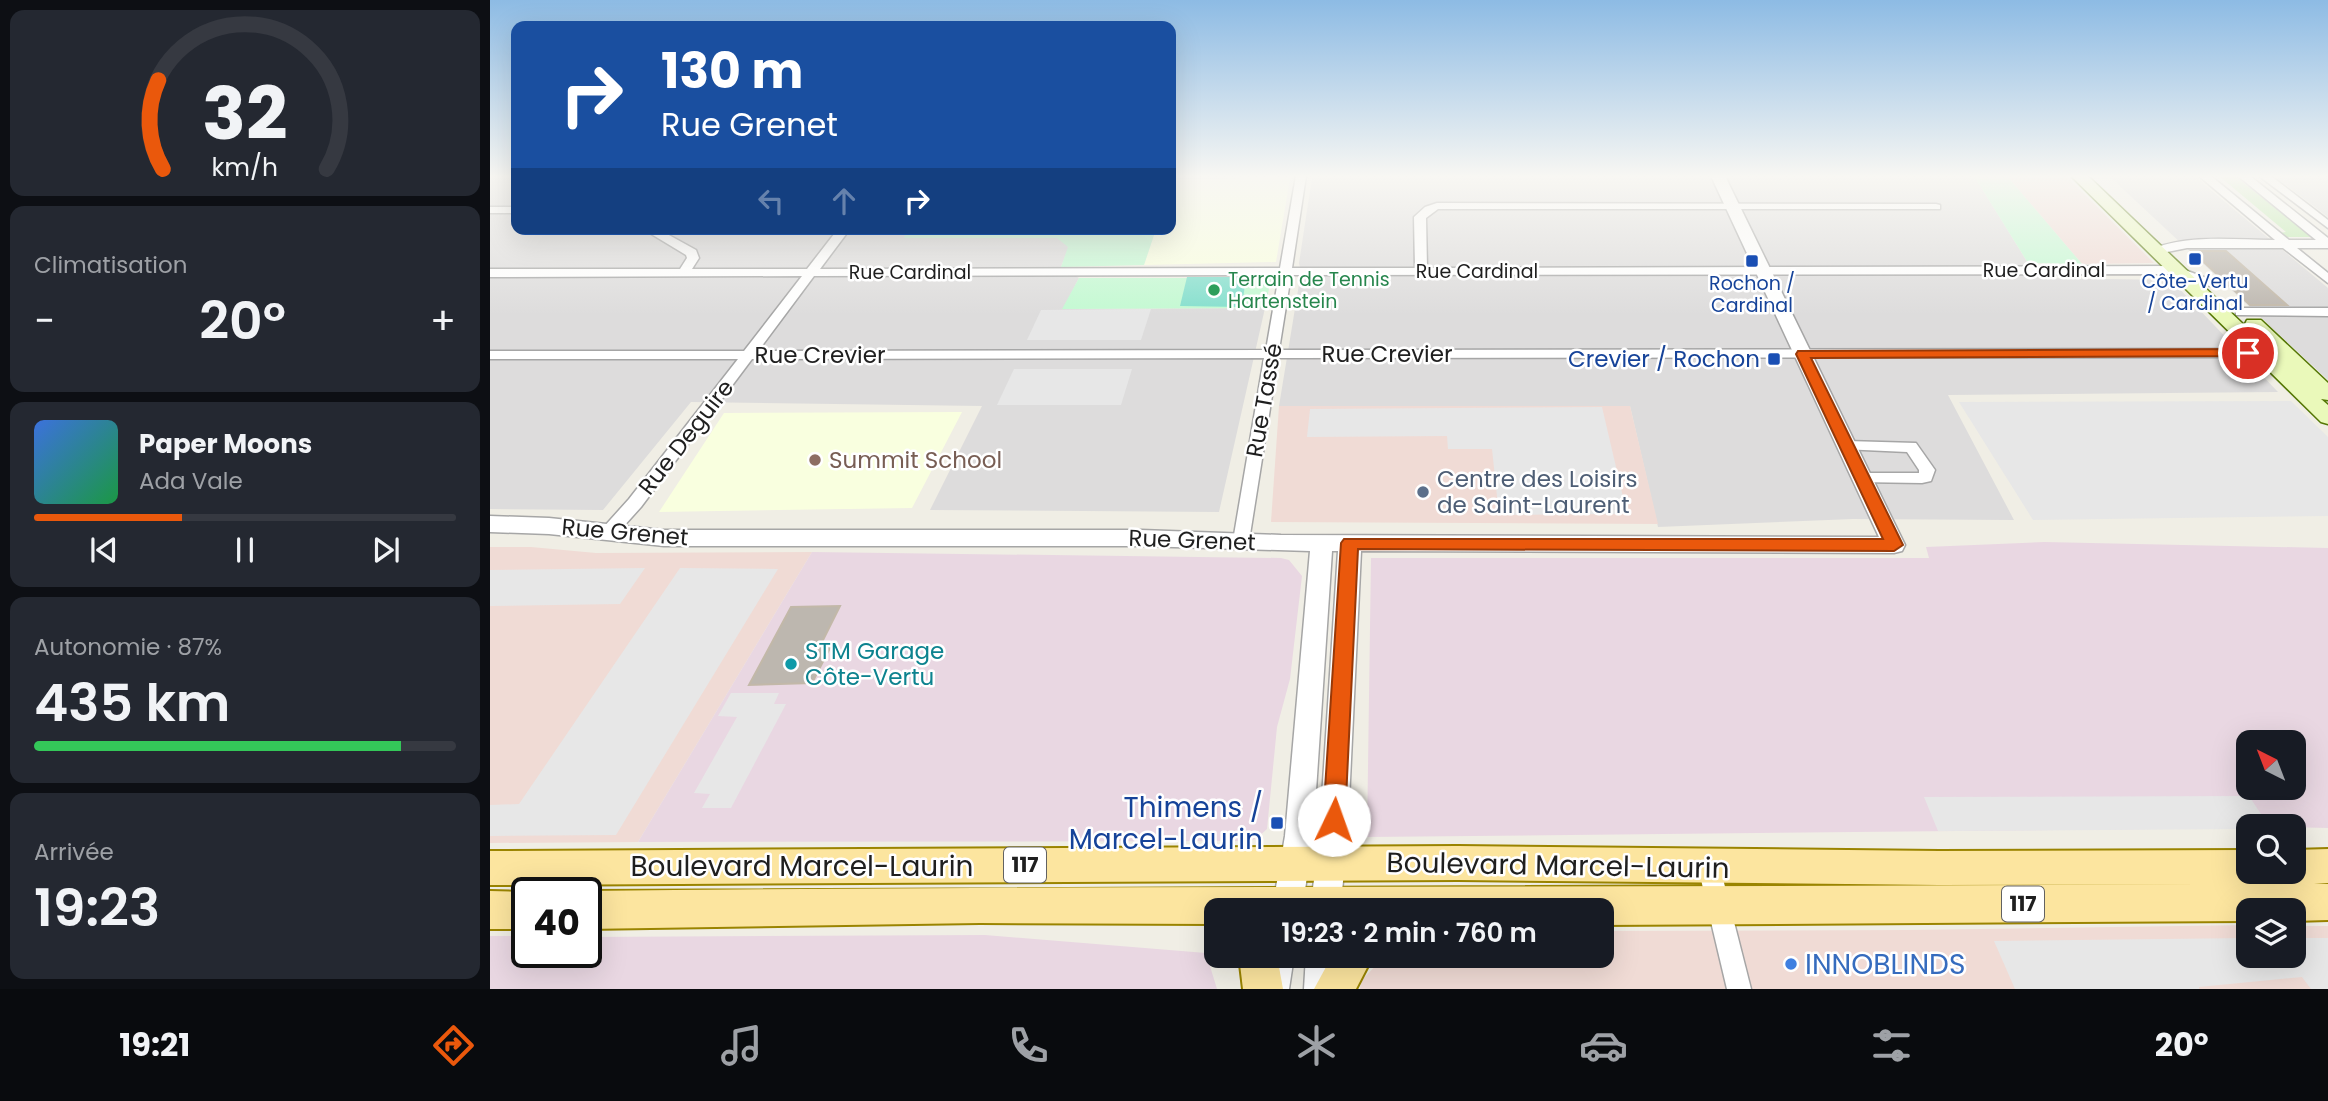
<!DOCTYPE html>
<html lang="fr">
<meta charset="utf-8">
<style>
body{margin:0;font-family:Poppins,sans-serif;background:#242831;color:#f1f3f6;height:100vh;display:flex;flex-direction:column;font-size:26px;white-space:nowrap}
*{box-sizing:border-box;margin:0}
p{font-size:23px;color:#9ea1a6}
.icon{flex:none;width:38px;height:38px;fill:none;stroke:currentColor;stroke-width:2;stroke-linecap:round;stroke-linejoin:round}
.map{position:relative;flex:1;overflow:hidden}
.panel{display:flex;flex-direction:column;gap:10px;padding:10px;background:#0d0f14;width:490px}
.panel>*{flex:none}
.top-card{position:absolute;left:21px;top:21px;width:665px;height:214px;border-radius:14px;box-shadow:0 7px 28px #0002;background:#1a4fa0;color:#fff;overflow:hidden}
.needle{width:46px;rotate:318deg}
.fabs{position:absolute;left:1746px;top:730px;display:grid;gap:14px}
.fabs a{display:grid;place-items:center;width:70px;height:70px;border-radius:14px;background:#171b24;box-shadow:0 7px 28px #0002;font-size:35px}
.speed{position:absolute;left:21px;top:877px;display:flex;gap:14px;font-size:35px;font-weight:700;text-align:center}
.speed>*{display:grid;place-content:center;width:91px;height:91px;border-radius:50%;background:#171b24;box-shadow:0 7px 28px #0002;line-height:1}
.speed .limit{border:4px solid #111;border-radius:10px;background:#fff;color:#111}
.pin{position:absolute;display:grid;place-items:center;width:60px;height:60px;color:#fff;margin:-30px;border:4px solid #fff;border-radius:50%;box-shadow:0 2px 7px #0007}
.me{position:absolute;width:77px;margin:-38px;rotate:3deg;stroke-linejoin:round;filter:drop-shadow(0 0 5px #0008)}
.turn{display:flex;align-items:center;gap:24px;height:147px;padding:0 35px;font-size:32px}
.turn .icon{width:91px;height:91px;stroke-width:2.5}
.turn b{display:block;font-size:49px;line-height:60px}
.lanes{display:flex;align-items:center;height:66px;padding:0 35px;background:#0003;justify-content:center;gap:35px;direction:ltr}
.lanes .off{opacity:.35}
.big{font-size:52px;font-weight:600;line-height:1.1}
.panel .tile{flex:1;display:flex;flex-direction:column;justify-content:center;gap:10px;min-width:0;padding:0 24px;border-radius:14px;background:#242831}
.panel .dial{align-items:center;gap:0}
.dial svg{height:182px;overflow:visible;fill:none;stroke:#363941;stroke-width:7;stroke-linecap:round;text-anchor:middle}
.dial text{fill:#f1f3f6;stroke:none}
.song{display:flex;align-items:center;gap:21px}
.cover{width:84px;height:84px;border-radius:10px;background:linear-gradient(135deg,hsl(220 70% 55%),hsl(140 70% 35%))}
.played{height:7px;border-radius:4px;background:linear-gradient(90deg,#ea580c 35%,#363941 35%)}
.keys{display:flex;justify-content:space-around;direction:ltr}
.heat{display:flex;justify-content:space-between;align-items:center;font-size:38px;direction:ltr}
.charge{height:10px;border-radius:5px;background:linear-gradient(90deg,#34c759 87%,#363941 0)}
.trip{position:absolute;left:714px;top:898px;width:410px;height:70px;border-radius:14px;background:#171b24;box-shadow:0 7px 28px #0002;font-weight:600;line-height:70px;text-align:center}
.tabs{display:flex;height:112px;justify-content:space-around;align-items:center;background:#090b0e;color:#9ea1a6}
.tabs .icon{width:49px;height:49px}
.tabs .selected{color:#ea580c}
.tabs b{font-size:32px;color:#f1f3f6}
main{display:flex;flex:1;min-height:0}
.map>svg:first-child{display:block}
.residential{fill:#dddcdc}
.commercial{fill:#f0dbd5}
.industrial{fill:#e9d7e2;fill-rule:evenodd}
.education{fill:#f9ffdf}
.grass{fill:#beeaac}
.park{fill:#c3f9d2}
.pitch{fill:#84dfcd}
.parking{fill:#e7e7e7}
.building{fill:#bdb7af;stroke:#c2b8a8;stroke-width:2}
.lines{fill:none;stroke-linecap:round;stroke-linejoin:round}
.minor-casing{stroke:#a6a6a6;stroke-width:3}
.tertiary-casing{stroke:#a6a6a6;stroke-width:3}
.secondary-casing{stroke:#557705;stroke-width:3}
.primary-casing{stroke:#9a8400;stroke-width:4}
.minor{fill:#fff;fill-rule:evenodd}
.tertiary{fill:#fff;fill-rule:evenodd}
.secondary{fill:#eaf9ba;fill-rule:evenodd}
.primary{fill:#fce59f;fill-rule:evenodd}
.route{fill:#ea580c;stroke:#983908;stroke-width:2}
.transit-dot{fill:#1a4fb4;stroke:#fff;stroke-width:2.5}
.leisure-dot{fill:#2e9e5b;stroke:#fff;stroke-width:2.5}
.education-dot{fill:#8d6e63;stroke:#fff;stroke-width:2.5}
.service-dot{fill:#5c6f8a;stroke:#fff;stroke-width:2.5}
.culture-dot{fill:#0f9aa8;stroke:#fff;stroke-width:2.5}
.shop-dot{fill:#3f7fe0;stroke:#fff;stroke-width:2.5}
.labels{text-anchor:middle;stroke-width:5;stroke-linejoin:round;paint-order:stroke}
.far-street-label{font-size:19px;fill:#1f1f1f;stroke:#fff}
.far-leisure-label{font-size:19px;fill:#27864d;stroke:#fff;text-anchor:start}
.far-transit-label{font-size:19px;fill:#164399;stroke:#fff}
.shield{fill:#fff;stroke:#626262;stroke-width:2}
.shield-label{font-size:21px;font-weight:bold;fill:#1f1f1f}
.street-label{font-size:23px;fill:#1f1f1f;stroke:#fff}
.transit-label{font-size:23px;fill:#164399;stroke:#fff;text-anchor:end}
.education-label{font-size:23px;fill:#785e54;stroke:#fff;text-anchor:start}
.service-label{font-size:23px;fill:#4e5e75;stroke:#fff;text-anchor:start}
.culture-label{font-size:23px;fill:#0d838f;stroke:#fff;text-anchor:start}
.near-transit-label{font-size:28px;fill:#164399;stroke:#fff;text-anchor:end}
.near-street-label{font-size:28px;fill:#1f1f1f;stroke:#fff}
.near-shop-label{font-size:28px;fill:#366cbe;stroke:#fff;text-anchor:start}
</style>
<main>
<section class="panel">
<div class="tile dial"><svg viewBox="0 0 100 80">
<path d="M14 69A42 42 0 1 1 86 69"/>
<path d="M14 69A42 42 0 0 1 12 30" stroke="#ea580c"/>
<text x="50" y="56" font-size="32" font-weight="700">32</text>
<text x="50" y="72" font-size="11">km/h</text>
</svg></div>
<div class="tile"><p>Climatisation</p>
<div class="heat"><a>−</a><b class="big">20°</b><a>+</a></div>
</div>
<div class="tile">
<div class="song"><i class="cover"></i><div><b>Paper Moons</b><p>Ada Vale</p></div></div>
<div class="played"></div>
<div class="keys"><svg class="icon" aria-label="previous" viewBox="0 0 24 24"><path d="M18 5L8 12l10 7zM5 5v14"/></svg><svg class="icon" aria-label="pause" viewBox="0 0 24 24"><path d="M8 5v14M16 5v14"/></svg><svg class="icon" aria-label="next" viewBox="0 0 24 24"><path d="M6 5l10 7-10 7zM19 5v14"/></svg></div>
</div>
<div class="tile"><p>Autonomie · 87%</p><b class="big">435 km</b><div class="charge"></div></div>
<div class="tile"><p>Arrivée</p><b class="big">19:23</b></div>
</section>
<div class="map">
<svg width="1838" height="989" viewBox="0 0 1838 989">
<rect width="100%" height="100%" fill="#f0eee5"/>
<g class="residential">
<polygon points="0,176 26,176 26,229 417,229 415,238 568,238 579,246 571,267 589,278 573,309 775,308 729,512 440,510 492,406 201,402 113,510 0,509"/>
<polygon points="681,176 1484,176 1538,263 1552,278 1681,280 1788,392 1458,395 1524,520 1363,519 1168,527 1140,406 789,406 811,272 809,263 822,178 681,179"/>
<polygon points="1619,176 1704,176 1838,288 1838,380"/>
<polygon points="1784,176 1838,176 1838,217"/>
</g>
<g class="commercial">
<polygon points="1517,176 1576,176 1664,263 1592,264"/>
<polygon points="789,406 1140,406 1168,524 781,522"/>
<polygon points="0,547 41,547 106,553 322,552 148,842 0,843"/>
<polygon points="1759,925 1759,956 1804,956 1804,926 1838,926 1838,989 870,989 871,981 895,956 1111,956 1111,931 1418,930"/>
</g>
<g class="industrial">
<path d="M1554,542L1838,548V828L1759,826V828L877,837L881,558H1439L1436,547ZM1759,742H1804V788H1759Z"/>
<polygon points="322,552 791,558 799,560 812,576 800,679 787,727 777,829 766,839 759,841 148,842"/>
<polygon points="495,935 716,953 727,989 0,989 0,936 37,936 37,952 96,952 96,937"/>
</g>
<g class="education">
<polygon points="800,178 786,262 654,265 666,229 681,229 682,179"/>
<polygon points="472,412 422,508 169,512 234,413"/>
</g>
<polygon class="grass" points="1723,176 1746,177 1822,237 1795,237 1789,233 1796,232 1729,176"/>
<g class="park">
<polygon points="1484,176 1517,176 1592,264 1538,263"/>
<polygon points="417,229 666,229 654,265 571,267 578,247 567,238 414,238"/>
<polygon points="589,278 777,278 781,279 775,308 572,309"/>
</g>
<polygon class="pitch" points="697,277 756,277 752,307 690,306"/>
<g class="parking">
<polygon points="661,309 651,340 537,340 551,310"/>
<polygon points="524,369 642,369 631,405 507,405"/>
<polygon points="1801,401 1838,437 1838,516 1543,520 1469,402"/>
<polygon points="1112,407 1137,514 1009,515 1002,449 958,449 957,436 817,437 820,409"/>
<polygon points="155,568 130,604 0,606 0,570"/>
<polygon points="190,568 288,569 126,835 0,836 0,805 29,804"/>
<polygon points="241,693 289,693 284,704 296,704 241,808 212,808 220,794 204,793 247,717 228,716"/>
<polygon points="1759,796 1779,826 1759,826 1759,829 1448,831 1434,797"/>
<polygon points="1759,938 1759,956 1804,956 1804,938 1838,938 1838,989 1821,989 1812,977 1709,987 1709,989 1525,989 1504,941"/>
</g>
<g class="building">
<polygon points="1702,251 1736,251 1797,305 1760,305"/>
<polygon points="350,606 331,644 342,644 322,683 259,685 301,607"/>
</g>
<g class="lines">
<defs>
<g id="minor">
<path d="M806,176H816L802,268H925L924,217L935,207L947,203L1446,204L1450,205V209H948L936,218L937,268L1685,266L1726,282L1720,286L1684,274L801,275L789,350L1782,349L1789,353L1782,357L788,358L759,541L757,545H745L743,541L774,358L262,359L151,507L124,537H112L110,533L112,529L139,499L248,359H0V351H254L312,276L0,277V269H190L197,258L196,255L153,229H168L206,250L209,258L202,269H317L348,229H360L330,269L790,268ZM789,275L776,350L268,351L324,276Z"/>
<path d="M1709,176H1721L1799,240H1826L1748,176H1760L1838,238V248H1807L1838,273V283L1793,248H1697L1662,255V249C1700,234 1744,240 1785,240Z"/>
<polygon points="1769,176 1781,176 1838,220 1838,228"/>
<rect x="0" y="207" width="26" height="6"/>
<polygon points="1751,308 1838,308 1838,316 1746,315 1746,309"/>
<polygon points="1357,441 1426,443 1445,470 1441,481 1432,483 1367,482 1364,478 1372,473 1429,473 1429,470 1417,452 1352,449 1350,446 1352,443"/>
<polygon points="1219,857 1227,860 1230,867 1261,989 1237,989 1208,867 1211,860"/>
</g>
<g id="tertiary">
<polygon points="1221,176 1235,176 1415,545 1412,551 1404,553 871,551 857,843 850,910 820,910 829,843 848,551 842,551 823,836 812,910 782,910 795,836 820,551 651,546 174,546 59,534 0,532 0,516 59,518 174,530 651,530 791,535 1389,537"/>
<polygon points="774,956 804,956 799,989 767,989"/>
<polygon points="816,956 846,956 846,989 814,989"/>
</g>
<polygon id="secondary" points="1581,176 1598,176 1800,369 1757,328 1755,324 1757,320 1771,320 1838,383 1838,400 1831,399 1838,405 1838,424 1831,422"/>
<g id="primary">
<path d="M968,846L1449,851L1759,850V872H1775L1772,879L1759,884H1803L1791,879L1788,872H1804V850L1838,849V883L1824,884H1838V920L1804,921V910H1759V921L1111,925V910H726V924L490,923L96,929V892H94L96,891C640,885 1184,888 1727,884L1449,885L968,880L0,885V851Z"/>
<polygon points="0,891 39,892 37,892 37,929 0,929"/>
<polygon points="749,956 787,956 793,989 753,989"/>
<polygon points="842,956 883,956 866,989 824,989"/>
</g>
</defs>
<use href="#minor" class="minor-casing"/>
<use href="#tertiary" class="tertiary-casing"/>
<use href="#secondary" class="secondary-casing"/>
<use href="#primary" class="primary-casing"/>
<use href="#minor" class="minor"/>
<use href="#tertiary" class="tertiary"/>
<use href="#secondary" class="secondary"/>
<use href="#primary" class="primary"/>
</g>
<linearGradient id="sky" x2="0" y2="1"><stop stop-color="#8dbbe4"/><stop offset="0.56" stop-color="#f8f7f3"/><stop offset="1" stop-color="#f8f7f3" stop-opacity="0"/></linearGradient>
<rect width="1838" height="315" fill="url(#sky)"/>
<polygon class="route" points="1758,349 1763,350 1763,356 1321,358 1413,545 1404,551 868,549 855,820 852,827 844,830 837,827 833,820 851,543 854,539 1393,539 1306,354 1308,351"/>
<g class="transit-dot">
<rect x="1698" y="252" width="14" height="14" rx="3.5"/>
<rect x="1255" y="254" width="14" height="14" rx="3.5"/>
<rect x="1277" y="352" width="14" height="14" rx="3.5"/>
<rect x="780" y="816" width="14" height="14" rx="3.5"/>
</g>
<circle class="leisure-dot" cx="724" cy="290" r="7"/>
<circle class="education-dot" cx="325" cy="460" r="7"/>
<circle class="service-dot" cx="933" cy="492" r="7"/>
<circle class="culture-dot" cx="301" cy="664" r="7"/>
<circle class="shop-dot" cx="1301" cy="964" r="7"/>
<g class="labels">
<g class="far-street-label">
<text x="1554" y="277">Rue Cardinal</text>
<text x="987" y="278">Rue Cardinal</text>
<text x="420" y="279">Rue Cardinal</text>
</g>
<g class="far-leisure-label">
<text x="738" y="286">Terrain de Tennis<tspan x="738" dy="22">Hartenstein</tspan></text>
</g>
<g class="far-transit-label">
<text x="1705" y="288">Côte-Vertu<tspan x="1705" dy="22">/ Cardinal</tspan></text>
<text x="1262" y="290">Rochon /<tspan x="1262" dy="22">Cardinal</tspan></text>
</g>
<g class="shield">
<rect x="514" y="847.5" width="42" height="35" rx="5"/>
<rect x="1512" y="886.5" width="42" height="35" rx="5"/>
</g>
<g class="shield-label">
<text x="535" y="872">117</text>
<text x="1533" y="911">117</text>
</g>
<g class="street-label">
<text x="897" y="362">Rue Crevier</text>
<text x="330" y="363">Rue Crevier</text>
<text transform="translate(774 400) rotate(-80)" y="8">Rue Tassé</text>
<text transform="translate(196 437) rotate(-52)" y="8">Rue Deguire</text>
<text transform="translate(135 532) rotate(5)" y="8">Rue Grenet</text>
<text transform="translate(702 540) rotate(2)" y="8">Rue Grenet</text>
</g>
<g class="transit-label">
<text x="1270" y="367">Crevier / Rochon</text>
</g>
<g class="education-label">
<text x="339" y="468">Summit School</text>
</g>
<g class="service-label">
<text x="947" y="487">Centre des Loisirs<tspan x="947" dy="26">de Saint-Laurent</tspan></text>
</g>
<g class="culture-label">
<text x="315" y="659">STM Garage<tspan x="315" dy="26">Côte-Vertu</tspan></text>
</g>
<g class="near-transit-label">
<text x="773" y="817">Thimens /<tspan x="773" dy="32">Marcel-Laurin</tspan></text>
</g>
<g class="near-street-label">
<text transform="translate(1068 865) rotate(1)" y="10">Boulevard Marcel-Laurin</text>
<text x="312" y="876">Boulevard Marcel-Laurin</text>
</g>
<g class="near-shop-label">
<text x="1315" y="974">INNOBLINDS</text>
</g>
</g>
</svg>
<div class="fabs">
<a><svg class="needle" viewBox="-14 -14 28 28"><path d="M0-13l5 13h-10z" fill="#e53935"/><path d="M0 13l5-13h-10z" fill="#9ea1a6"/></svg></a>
<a><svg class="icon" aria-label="search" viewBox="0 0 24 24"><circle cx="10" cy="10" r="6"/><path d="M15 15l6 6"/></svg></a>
<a><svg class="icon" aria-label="layers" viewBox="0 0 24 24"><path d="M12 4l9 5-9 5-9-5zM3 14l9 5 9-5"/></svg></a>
</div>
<div class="speed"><div class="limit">40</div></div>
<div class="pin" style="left:1758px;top:353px;background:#d93025"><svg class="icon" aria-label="arrive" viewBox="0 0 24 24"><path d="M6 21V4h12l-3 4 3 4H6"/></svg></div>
<svg class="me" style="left:844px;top:820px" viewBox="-20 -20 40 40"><circle r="19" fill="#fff"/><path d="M0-13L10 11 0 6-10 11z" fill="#ea580c"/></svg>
<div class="trip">19:23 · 2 min · 760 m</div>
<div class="top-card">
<div class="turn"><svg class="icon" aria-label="right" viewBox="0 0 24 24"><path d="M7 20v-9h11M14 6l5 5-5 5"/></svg><div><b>130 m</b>Rue Grenet</div></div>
<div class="lanes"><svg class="icon off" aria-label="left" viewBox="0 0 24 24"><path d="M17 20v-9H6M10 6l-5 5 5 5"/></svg><svg class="icon off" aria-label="ahead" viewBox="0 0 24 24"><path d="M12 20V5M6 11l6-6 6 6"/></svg><svg class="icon" aria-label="right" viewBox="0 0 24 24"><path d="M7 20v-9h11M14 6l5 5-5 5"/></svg></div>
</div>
</div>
</main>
<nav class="tabs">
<b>19:21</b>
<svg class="icon selected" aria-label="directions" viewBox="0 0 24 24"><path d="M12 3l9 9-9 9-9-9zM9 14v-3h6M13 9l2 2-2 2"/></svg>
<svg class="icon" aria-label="music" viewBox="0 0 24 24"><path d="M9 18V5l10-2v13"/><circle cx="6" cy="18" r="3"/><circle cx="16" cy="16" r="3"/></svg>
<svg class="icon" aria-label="phone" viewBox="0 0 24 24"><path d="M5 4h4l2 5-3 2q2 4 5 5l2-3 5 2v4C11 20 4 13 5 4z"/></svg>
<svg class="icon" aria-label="climate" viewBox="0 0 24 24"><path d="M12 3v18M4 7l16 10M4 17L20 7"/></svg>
<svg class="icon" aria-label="car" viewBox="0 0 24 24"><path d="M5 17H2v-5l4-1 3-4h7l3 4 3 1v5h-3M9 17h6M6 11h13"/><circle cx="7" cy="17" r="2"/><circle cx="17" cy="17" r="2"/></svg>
<svg class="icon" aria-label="filters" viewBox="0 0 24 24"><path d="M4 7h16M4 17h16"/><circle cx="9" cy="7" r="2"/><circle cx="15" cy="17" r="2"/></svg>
<b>20°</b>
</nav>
